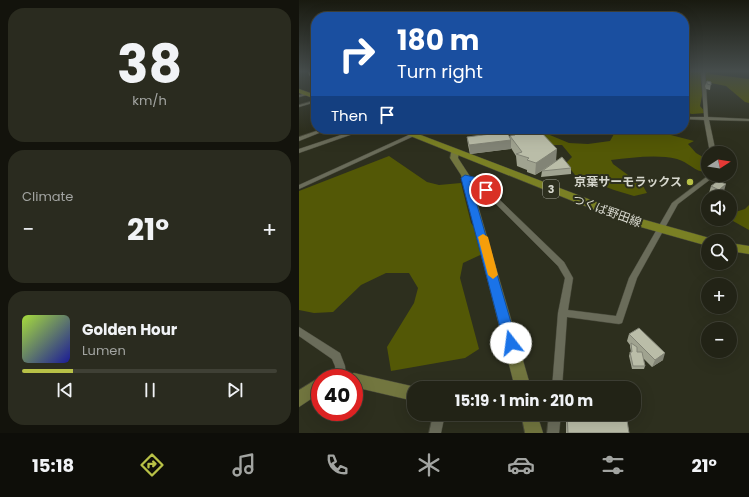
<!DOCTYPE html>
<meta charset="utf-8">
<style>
body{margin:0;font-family:Poppins,"Noto Sans JP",sans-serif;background:#2a2b1f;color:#f1f3f6;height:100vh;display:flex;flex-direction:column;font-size:15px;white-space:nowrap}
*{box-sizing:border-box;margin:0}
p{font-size:13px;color:#a2a4a1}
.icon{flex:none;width:22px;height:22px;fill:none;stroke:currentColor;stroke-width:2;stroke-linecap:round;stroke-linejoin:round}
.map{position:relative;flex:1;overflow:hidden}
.panel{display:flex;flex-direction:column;gap:8px;padding:8px;background:#13130c;width:299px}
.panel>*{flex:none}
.top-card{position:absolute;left:12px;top:12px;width:378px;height:122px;border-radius:16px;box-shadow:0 4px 16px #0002,0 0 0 1px #3f4035;background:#1a4fa0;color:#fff;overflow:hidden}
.needle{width:26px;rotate:78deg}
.tools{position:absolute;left:402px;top:146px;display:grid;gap:8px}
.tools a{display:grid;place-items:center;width:36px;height:36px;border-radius:50%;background:#222316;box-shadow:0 4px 16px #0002,0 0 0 1px #3f4035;font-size:20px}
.speed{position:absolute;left:12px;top:369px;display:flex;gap:8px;font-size:20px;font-weight:700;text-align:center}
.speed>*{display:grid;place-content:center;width:52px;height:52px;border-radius:50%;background:#222316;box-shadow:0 4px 16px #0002,0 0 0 1px #3f4035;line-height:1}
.speed .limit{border:6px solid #d22;background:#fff;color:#111}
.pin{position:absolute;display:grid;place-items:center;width:34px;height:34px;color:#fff;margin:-17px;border:2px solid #fff;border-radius:50%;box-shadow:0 1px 4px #0007}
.me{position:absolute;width:44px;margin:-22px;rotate:345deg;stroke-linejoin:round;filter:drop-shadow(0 0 3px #0008)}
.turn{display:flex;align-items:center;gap:14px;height:84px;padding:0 20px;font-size:18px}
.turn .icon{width:52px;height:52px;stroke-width:2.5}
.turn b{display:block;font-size:28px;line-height:34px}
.then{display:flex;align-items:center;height:38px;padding:0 20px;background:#0003;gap:8px;font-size:15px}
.big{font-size:30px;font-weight:700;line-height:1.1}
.panel .card{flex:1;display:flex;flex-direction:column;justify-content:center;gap:6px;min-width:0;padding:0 14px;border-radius:16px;background:#2a2b1f}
.panel .dial{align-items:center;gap:0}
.dial b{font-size:52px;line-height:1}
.song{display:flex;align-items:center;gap:12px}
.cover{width:48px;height:48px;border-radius:6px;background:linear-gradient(135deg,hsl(80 70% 55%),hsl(240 70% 35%))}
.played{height:4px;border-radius:2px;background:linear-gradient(90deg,#b8c147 20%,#3f4035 20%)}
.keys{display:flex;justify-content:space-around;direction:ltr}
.heat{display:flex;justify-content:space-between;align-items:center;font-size:22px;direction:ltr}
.trip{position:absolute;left:108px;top:381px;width:234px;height:40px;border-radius:16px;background:#222316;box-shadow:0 4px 16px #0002,0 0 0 1px #3f4035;font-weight:700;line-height:40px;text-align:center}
.tabs{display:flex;height:64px;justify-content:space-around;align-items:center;background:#0e0e09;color:#a2a4a1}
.tabs .icon{width:28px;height:28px}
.tabs .current{color:#b8c147}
.tabs b{font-size:18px;color:#f1f3f6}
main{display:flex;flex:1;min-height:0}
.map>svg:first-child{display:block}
.green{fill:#535806}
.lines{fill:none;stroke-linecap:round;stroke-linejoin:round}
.street-casing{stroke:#48493b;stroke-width:1}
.secondary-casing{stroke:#48493b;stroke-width:1}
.primary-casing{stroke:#48493b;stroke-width:1}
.street{fill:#6a6c5a;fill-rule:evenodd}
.secondary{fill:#72763f;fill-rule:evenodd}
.primary{fill:#7a8024;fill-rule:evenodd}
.wall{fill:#a0a390}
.shaded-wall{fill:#828476}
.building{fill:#babda8;stroke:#828476}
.route{fill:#1a73e8;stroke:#114b97}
.slow{fill:#f59e0b}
.poi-dot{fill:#b8c147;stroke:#2d2f1e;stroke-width:1.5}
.labels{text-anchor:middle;stroke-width:4;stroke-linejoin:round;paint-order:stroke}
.shield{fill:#2d2f1e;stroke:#a5a69a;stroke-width:1}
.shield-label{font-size:11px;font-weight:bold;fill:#d8d9cf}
.poi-label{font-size:12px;font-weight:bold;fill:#d8d9cf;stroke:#2d2f1e;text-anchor:end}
.street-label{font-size:12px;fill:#d8d9cf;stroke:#2d2f1e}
</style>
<main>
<section class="panel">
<div class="card dial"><b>38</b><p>km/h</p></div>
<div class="card"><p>Climate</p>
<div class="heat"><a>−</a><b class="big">21°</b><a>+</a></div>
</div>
<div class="card">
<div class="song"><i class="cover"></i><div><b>Golden Hour</b><p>Lumen</p></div></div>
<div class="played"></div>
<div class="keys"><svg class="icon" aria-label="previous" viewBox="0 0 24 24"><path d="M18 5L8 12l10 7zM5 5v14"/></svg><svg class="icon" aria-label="pause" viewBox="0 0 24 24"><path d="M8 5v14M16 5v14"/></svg><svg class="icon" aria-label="next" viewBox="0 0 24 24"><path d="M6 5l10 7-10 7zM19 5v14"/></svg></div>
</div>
</section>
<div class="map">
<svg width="450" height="433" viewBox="0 0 450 433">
<rect width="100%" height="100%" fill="#2d2f1e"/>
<g class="green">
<polygon points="385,71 411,71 411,74 450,79 450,103 446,102 427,86 402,81 404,91 401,106 407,113 393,114 385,112"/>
<path d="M218,133H246L270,143L289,144L311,141L315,134L364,133L395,141L389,144L397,153L409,160V172C396,173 390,162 378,159C357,154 333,158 312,160L314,164L344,186L348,193L335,196L315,190L276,175L267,163L273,157L263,145H254L241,135Z"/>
<polygon points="90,156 128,182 140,185 162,183 172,223 192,250 164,263 161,278 180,349 166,358 92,371 88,347 115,303 119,288 110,273 87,273 62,285 34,312 15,313 0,310 0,191"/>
<polygon points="450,205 450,230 434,221 433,213 446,209"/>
</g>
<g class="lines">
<defs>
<g id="street">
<polygon points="402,71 406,71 409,117 450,119 450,121 410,120 417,153 411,153 405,120 385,119 385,117 405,117"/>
<polygon points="7,93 8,93 8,95 0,97 0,95"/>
<polygon points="17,100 17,102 0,107 0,105"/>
<polygon points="23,129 30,129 0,141 0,137"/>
<polygon points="36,129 42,129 50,133 61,129 68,129 0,153 0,149 45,134"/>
<polygon points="137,129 147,129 145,130 115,136 0,189 0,185 112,134"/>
<polygon points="410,175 417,175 379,204 338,278 323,323 320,324 268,317 263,388 253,388 259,313 266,278 259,266 174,181 164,179 163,178 164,177 178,178 265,262 274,278 269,310 317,316 330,278 373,203"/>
<polygon points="0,327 41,353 46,366 47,378 37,378 36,366 33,359 0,336"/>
<polygon points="134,414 146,414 142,433 130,433"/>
<polygon points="250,414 262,414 260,433 248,433"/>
</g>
<g id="secondary">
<polygon points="153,149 156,149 160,151 159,158 170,175 232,388 216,388 162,175 151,158"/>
<polygon points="39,371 45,371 51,374 55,373 121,388 115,388 115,401 55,387 55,378 31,378 34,373"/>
<polygon points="21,377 24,378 21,378 21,393 0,407 0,390"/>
<polygon points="222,414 238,414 244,433 226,433"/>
</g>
<g id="primary">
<polygon points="0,89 17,95 17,99 0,93"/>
<polygon points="94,129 106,129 339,218 414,239 415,241 409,241 409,246 331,224"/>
<polygon points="431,243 450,246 450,254 431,251"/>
</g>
</defs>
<use href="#street" class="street-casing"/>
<use href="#secondary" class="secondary-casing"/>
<use href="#primary" class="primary-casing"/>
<use href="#street" class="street"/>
<use href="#secondary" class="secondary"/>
<use href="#primary" class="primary"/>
</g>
<g class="wall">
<polygon points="9,71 15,71 17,73 17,78 14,79 10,75"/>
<polygon points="408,81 412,82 411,90 407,89 406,86"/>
<polygon points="213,133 257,161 272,168 272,174 242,177 243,171 236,175 228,172 228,170 218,166 217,156 212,148 212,149 171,154 169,145 168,137 211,140 211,136 213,136"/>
<polygon points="412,186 425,191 418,196 410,193"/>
<polygon points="330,334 364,360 353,367 344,358 346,366 345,369 333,369 330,356 331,352 332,352 331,347 331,345 328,341"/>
<polygon points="268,414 327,414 330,433 267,433 267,420"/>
</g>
<g class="shaded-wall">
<polygon points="17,73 17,78 14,79 13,74"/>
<polygon points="212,140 212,149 171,154 170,145"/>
<polygon points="258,149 257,161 236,175 237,163"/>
<polygon points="427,184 425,191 418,196 420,190"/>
<polygon points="366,353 364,360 353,367 356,360"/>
</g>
<g class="building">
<polygon points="9,71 15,71 17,73 13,74"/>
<polygon points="408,81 412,82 412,85 408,84"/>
<polygon points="240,130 258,149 237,163 228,160 230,158 217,154 223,152 211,136 216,135 213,133"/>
<polygon points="208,132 212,140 170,145 168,137"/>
<polygon points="263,157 272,168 243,171"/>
<polygon points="419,181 427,184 420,190 412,186"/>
<polygon points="340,328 366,353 356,360 330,334"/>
<polygon points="332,343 338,347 338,352 343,352 346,366 334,366 331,352 333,352"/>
<polygon points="268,414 327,414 330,433 269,433"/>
</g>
<linearGradient id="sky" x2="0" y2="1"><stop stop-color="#191a10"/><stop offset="0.54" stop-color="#464d4c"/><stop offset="1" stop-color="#464d4c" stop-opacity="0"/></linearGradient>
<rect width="450" height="132" fill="url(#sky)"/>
<polygon class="route" points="166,175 179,178 191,190 187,192 171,181 218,343 216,347 212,349 207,347 205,343 162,178"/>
<polygon class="slow" points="184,234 189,237 199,275 194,279 189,275 179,237"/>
<circle class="poi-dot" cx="391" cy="182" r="4"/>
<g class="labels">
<rect class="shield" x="244" y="180" width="16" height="18" rx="3"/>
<g class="shield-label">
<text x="252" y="193">3</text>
</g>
<g class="poi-label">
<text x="383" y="186">京葉サーモラックス</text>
</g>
<g class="street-label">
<text transform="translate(308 211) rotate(20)" y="4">つくば野田線</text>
</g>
</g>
</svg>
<div class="tools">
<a><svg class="needle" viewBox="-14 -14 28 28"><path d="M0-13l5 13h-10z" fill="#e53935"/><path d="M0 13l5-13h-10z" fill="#a2a4a1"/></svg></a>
<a><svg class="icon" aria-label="sound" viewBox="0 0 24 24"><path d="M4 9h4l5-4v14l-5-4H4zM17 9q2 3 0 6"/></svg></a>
<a><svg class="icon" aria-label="search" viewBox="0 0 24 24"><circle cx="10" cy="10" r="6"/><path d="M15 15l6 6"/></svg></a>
<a>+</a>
<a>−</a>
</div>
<div class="speed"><div class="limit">40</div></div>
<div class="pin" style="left:187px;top:190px;background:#d93025"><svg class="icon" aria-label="arrive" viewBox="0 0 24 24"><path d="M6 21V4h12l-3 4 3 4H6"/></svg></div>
<svg class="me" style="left:212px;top:343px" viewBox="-20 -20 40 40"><circle r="19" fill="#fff"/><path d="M0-13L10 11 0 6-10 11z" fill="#1a73e8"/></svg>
<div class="trip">15:19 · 1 min · 210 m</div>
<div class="top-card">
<div class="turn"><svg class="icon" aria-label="right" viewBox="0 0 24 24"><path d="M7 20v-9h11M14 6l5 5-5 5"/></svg><div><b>180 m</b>Turn right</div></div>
<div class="then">Then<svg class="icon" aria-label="arrive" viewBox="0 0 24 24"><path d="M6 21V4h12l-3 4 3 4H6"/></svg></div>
</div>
</div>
</main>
<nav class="tabs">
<b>15:18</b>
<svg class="icon current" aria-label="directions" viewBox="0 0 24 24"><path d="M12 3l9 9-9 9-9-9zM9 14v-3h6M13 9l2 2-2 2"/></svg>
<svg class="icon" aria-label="music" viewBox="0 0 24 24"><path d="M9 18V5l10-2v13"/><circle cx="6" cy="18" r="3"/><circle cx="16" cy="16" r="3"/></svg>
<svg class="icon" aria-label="phone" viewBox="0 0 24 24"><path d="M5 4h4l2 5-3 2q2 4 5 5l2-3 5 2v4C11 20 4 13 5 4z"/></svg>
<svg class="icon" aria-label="climate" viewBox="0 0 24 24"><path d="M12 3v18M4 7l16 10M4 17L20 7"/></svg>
<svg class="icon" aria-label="car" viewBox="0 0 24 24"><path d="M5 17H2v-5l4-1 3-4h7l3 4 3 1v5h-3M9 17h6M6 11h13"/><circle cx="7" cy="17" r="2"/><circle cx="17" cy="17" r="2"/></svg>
<svg class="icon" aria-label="filters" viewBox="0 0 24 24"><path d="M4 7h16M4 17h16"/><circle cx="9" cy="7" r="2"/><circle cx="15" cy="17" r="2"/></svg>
<b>21°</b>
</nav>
